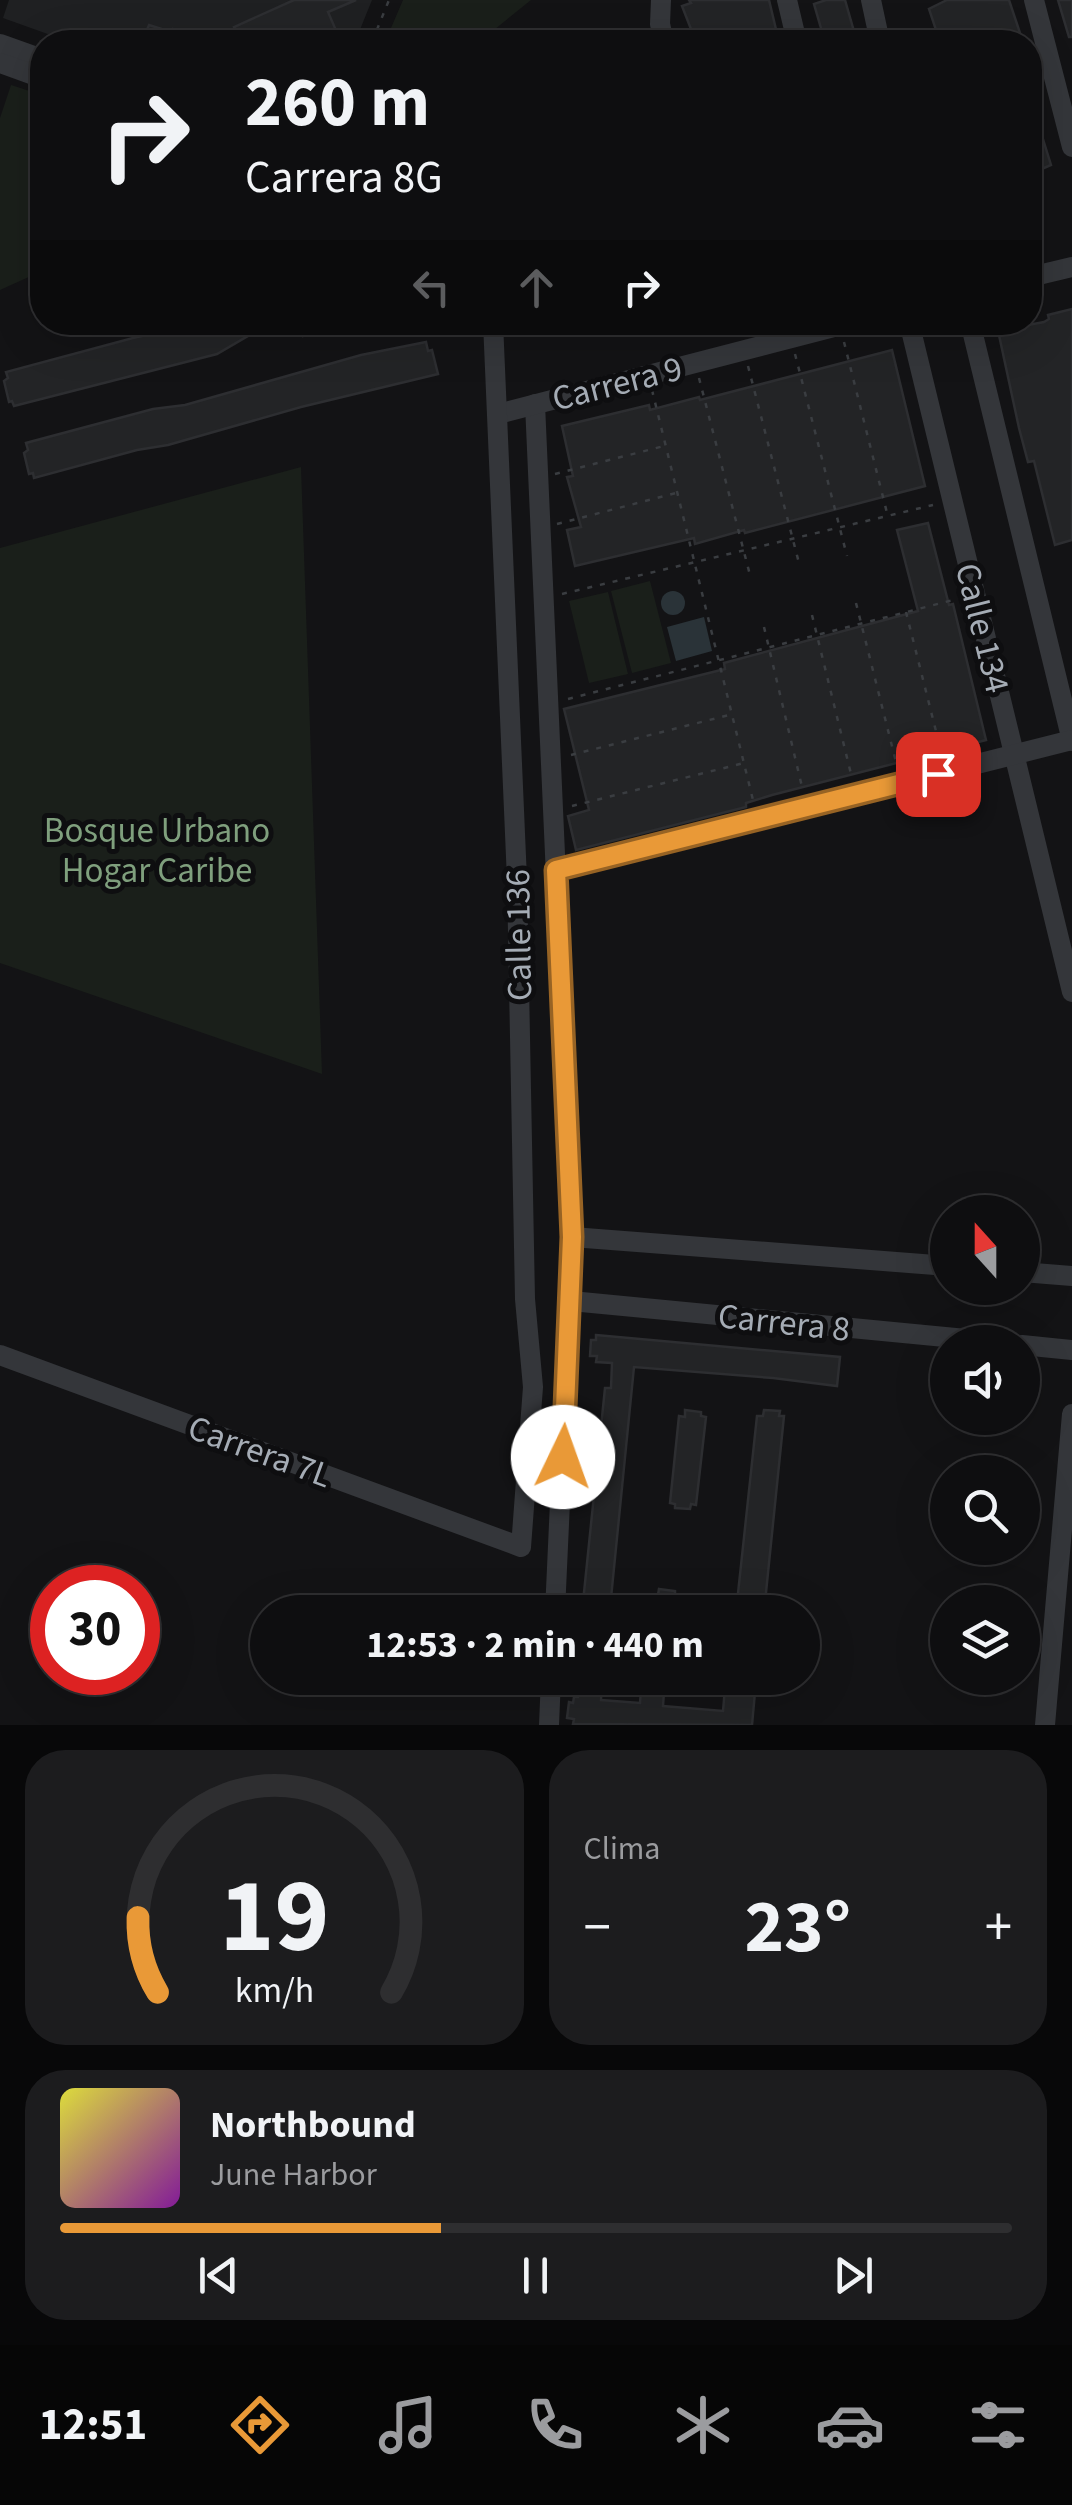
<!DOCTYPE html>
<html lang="es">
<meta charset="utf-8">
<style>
body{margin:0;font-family:"Source Sans 3",sans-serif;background:#1c1c1e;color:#f1f3f6;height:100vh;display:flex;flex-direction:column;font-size:38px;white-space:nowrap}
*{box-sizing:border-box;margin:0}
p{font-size:32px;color:#9b9c9f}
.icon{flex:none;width:55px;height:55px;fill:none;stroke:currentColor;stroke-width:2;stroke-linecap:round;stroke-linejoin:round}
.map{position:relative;height:1725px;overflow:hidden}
.drawer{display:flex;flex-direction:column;gap:25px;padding:25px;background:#080809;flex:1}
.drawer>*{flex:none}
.top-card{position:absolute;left:30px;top:30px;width:1012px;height:305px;border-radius:40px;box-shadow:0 10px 40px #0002,0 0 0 2px #2e2e30;background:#0e0e10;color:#f1f3f6;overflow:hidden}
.needle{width:65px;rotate:339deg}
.tools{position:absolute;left:930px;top:1195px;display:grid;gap:20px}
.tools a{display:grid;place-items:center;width:110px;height:110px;border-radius:50%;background:#0e0e10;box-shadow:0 10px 40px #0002,0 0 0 2px #2e2e30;font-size:50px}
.speed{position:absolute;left:30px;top:1565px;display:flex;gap:20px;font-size:50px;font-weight:700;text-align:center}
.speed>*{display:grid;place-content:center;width:130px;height:130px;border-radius:50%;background:#0e0e10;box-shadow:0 10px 40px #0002,0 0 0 2px #2e2e30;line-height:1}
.speed .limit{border:15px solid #d22;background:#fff;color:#111}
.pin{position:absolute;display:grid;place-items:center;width:85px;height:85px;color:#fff;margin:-42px;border-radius:20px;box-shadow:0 5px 15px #0006}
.me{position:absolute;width:110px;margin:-55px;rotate:3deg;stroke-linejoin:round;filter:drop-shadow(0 0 8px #0008)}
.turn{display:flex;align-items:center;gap:35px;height:210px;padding:0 50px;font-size:45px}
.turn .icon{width:130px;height:130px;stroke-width:2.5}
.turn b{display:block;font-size:70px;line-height:85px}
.lanes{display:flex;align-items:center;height:95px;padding:0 50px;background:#0003;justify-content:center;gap:50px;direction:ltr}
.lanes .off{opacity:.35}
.big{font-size:75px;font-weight:700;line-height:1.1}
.drawer .widget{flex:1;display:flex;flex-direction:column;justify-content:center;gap:15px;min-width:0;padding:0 35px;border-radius:40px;background:#1c1c1e}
.drawer .dial{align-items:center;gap:0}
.dial svg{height:260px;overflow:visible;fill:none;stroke:#2e2e30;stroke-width:7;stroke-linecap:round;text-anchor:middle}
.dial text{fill:#f1f3f6;stroke:none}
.song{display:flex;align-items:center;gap:30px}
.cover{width:120px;height:120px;border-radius:15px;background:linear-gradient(135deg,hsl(60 70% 55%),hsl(290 70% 35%))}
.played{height:10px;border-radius:5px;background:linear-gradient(90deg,#e99937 40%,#2e2e30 40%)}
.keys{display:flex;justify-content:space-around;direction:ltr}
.heat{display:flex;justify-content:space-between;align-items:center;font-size:55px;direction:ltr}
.drawer .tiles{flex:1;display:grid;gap:25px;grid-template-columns:1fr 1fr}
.widget:last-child{grid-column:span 2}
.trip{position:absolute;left:250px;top:1595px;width:570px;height:100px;border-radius:50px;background:#0e0e10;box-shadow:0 10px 40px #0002,0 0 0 2px #2e2e30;font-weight:700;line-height:100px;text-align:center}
.tabs{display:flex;height:160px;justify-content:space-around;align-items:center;background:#060606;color:#9b9c9f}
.tabs .icon{width:70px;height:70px}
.tabs .on{color:#e99937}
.tabs b{font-size:45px;color:#f1f3f6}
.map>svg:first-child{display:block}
.built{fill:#1f2022}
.green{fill:#1a1f1a}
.water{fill:#2a3338}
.building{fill:#232426;stroke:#2d2e31;stroke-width:2.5}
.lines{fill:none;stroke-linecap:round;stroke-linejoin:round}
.path{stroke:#3a3d41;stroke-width:2.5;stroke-dasharray:5 8;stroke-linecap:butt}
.minor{stroke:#34363a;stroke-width:20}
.route-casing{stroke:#976324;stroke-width:25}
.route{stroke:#e99937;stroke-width:18}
.labels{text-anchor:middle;stroke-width:10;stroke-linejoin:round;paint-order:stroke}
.street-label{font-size:35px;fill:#a5acb5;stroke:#0e0e10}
.park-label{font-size:35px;fill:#7f9f7d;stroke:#0e0e10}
</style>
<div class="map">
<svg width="1072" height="1725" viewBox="0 0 1072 1725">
<rect width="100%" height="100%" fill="#131315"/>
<polygon class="built" points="9,0 372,0 355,42 70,42 3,18"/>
<g class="green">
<polygon points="403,0 531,0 479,42 385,42"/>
<polygon points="11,85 42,95 42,271 0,290 0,118"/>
<polygon points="301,467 322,1074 0,963 0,548"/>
<polygon points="650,581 671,663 632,673 611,591"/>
<polygon points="608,592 628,674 589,683 569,601"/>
</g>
<g class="water">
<circle cx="673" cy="603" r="12"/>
<polygon points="704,617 712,651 676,661 667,627"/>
</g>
<g class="building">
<polygon points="294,0 356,0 328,12 341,42 241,42 234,27"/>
<polygon points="689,0 769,0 779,42 696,42 682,6 691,3"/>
<polygon points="826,0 845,0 857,42 825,42 814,4"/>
<polygon points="947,0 1009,0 1023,42 940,42 929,9"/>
<polygon points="1058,0 1072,0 1072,37 1069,37"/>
<polygon points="149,25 171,32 173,29 205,42 142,42"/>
<polygon points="1033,107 1051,165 1030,174 1030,108"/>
<polygon points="1072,309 1072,540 1055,545 1034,461 1028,462 1019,428 999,335 1001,330 1044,322 1049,319 1048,315"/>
<polygon points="206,322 272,322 217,354 14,406 12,401 9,402 4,381 8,378 6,372 133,338"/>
<polygon points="299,322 336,322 336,326 303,336"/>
<polygon points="426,342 428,351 432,350 438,374 301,407 168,445 137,450 34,478 33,473 29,474 24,453 28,450 26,443 153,409 185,405 361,355"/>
<polygon points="892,350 925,486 745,533 744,530 695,544 694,538 575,566 567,530 581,527 567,477 573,476 562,426 649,405 650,410 699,397 700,400"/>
<polygon points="928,523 949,605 953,604 986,740 772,795 746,803 746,807 576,850 568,816 589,810 564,709 725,669 724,663 918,611 897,530"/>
<polygon points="596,1335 840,1357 837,1386 773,1378 634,1367 611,1598 607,1596 602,1612 582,1612 605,1388 611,1388 612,1363 596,1362 597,1356 590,1356 591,1340 596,1340"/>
<polygon points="685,1410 701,1412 701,1416 706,1417 696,1505 691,1504 690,1509 675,1508 675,1504 670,1503 679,1416 685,1417"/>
<polygon points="764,1410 780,1411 779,1416 784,1416 764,1612 736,1612 757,1416 763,1416"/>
<polygon points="659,1589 675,1591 675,1611 655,1612"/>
<polygon points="581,1678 602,1678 601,1700 640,1703 642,1678 665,1678 663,1706 723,1711 725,1688 729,1689 732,1678 750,1678 752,1691 755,1692 752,1725 573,1724 574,1719 567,1718 569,1702 573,1703 574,1697 578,1697"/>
</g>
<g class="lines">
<g class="path">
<polyline points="372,42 389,0"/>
<polyline points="844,342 887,513"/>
<polyline points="795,354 847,556"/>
<polyline points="748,366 800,567"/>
<polyline points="699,378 751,579"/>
<polyline points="652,390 753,800"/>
<polyline points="555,474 664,446"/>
<polyline points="557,524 676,493"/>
<polyline points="562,594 933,505"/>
<polyline points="856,603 897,766"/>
<polyline points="906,612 942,755"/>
<polyline points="812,615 852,778"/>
<polyline points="764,627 803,791"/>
<polyline points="568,699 957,599"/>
<polyline points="571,755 729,715"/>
<polyline points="572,806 744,763"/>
</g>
<g class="minor">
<polyline points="661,0 660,24 664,42"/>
<polyline points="787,0 797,42"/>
<polyline points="871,0 880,42"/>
<polyline points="1034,0 1072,147"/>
<polyline points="0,44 42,59"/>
<polyline points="0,63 42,78"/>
<polyline points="1030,277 1072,267"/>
<polyline points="909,322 1072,992"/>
<polyline points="970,322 1072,741"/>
<polyline points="535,404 572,1237 555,1612"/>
<polyline points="498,414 853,322"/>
<polyline points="556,870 1072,740"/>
<polyline points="572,1237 948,1266"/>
<polyline points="1022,1272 1072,1276"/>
<polyline points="571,1301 997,1342"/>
<polyline points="1022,1345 1072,1350"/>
<polyline points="0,1355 521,1547 533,1387 525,1299 517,880 493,322"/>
<polyline points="549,1725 551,1678"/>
<polyline points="1045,1725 1072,1414"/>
</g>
</g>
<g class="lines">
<defs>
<polyline id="route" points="563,1457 572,1237 556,870 938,774"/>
</defs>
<use href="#route" class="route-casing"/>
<use href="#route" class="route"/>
</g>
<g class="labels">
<g class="street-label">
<text transform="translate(617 383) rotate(-14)" y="12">Carrera 9</text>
<text transform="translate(983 628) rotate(76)" y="12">Calle 134</text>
<text transform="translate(518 935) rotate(-91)" y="12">Calle 136</text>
<text transform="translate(784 1322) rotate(6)" y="12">Carrera 8</text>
<text transform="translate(260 1451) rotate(20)" y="12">Carrera 7L</text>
</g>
<g class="park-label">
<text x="157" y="842">Bosque Urbano<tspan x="157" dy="40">Hogar Caribe</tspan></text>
</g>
</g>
</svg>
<div class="tools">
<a><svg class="needle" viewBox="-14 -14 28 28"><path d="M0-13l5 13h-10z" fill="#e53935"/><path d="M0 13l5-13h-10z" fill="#9b9c9f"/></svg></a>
<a><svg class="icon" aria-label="sound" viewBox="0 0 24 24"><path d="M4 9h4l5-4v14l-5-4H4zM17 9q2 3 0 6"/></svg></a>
<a><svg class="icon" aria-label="search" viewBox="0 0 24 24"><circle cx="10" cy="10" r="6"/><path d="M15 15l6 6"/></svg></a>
<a><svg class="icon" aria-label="layers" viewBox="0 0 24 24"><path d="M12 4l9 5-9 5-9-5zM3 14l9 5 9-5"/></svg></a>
</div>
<div class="speed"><div class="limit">30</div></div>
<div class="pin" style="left:938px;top:774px;background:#d93025"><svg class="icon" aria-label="arrive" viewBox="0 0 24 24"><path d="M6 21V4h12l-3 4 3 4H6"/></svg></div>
<svg class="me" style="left:563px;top:1457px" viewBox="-20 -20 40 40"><circle r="19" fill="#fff"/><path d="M0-13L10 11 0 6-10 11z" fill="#e99937"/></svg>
<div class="trip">12:53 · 2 min · 440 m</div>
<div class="top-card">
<div class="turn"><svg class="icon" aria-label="right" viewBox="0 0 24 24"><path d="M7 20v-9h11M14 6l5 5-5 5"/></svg><div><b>260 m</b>Carrera 8G</div></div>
<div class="lanes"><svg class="icon off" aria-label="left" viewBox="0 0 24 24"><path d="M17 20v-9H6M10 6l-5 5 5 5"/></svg><svg class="icon off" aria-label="ahead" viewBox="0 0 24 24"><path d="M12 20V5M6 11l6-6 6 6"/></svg><svg class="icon" aria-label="right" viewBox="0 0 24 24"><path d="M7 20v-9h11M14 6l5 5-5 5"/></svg></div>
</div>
</div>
<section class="drawer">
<div class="tiles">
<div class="widget dial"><svg viewBox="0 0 100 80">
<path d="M14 69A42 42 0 1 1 86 69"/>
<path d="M14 69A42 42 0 0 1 8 46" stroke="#e99937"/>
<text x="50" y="56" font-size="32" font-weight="700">19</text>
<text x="50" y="72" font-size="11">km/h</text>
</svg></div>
<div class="widget"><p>Clima</p>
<div class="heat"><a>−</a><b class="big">23°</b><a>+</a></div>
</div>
<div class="widget">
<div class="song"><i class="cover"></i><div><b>Northbound</b><p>June Harbor</p></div></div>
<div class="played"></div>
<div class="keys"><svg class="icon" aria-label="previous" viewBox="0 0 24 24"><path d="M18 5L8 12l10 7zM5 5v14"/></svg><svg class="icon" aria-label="pause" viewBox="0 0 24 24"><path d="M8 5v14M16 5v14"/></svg><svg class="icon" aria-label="next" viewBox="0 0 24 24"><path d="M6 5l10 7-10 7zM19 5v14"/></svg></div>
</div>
</div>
</section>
<nav class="tabs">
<b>12:51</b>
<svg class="icon on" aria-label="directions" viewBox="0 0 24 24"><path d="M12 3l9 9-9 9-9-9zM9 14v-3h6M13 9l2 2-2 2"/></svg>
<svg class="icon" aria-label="music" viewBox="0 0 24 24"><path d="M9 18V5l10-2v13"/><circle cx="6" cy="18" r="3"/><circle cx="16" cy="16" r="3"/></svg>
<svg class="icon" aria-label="phone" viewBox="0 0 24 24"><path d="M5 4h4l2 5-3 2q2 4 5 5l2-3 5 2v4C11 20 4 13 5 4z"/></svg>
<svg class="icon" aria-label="climate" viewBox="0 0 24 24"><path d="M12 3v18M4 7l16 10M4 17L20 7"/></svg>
<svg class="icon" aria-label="car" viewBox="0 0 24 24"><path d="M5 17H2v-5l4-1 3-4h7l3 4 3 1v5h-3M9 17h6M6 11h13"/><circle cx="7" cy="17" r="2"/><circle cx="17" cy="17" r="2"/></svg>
<svg class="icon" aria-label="filters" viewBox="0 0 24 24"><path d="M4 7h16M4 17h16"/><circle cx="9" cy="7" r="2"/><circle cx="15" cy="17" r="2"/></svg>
</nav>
